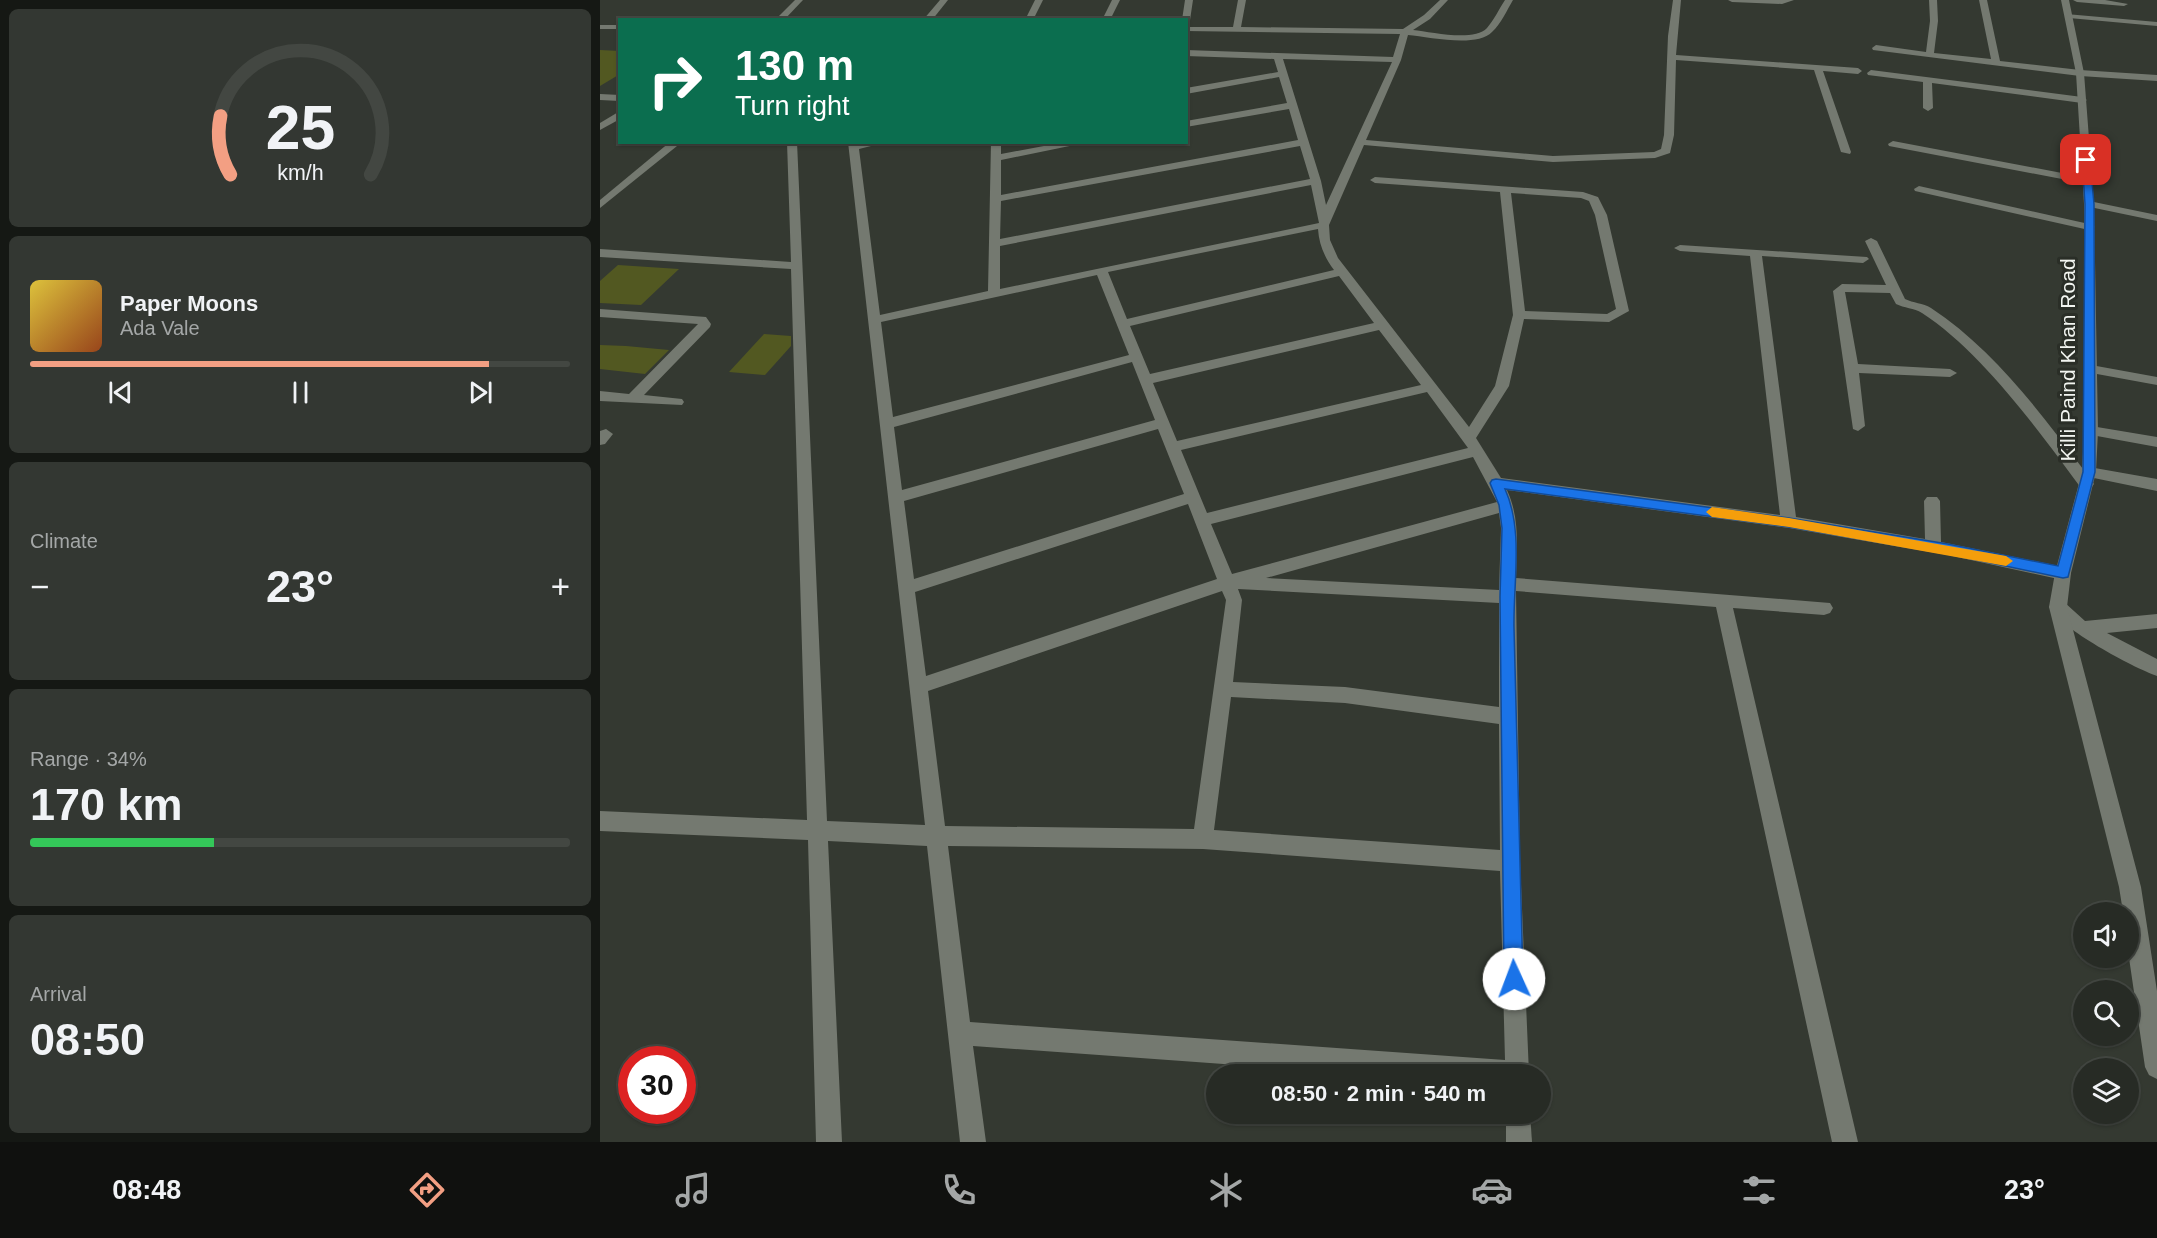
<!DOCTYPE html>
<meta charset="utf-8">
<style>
body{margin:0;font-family:Arial,sans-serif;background:#333732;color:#f1f3f6;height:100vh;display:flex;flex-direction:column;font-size:22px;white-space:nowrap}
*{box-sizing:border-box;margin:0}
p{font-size:20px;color:#a4a7a7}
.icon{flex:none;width:33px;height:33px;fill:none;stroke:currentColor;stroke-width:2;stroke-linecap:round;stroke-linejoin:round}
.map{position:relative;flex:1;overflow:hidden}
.panel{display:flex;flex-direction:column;gap:9px;padding:9px;background:#151814;width:600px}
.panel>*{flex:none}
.top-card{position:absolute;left:18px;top:18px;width:570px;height:126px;border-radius:0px;box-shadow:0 2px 4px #0004,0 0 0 2px #434742;background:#0b6e4f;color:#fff;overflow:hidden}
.tools{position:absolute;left:1473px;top:902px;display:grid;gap:12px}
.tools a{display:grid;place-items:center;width:66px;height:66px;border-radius:50%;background:#272b25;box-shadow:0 2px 4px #0004,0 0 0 2px #434742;font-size:30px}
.speed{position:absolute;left:18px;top:1046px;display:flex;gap:12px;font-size:30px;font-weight:700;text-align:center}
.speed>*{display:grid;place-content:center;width:78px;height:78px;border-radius:50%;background:#272b25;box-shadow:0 2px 4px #0004,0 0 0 2px #434742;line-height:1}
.speed .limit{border:9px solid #d22;background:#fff;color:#111}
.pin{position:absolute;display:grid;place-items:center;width:51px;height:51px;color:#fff;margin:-26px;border-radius:12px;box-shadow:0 3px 9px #0006}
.me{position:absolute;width:66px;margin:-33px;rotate:358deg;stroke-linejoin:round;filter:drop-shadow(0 0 4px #0008)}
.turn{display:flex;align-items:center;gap:21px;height:126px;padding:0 18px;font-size:27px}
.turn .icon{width:78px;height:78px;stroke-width:2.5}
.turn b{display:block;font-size:42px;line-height:51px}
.big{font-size:45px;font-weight:700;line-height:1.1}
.panel .widget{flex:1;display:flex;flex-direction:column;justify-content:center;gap:9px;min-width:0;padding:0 21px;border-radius:9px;background:#333732}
.panel .dial{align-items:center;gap:0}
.dial svg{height:156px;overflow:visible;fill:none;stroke:#434742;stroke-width:7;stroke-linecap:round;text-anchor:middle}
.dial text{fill:#f1f3f6;stroke:none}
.song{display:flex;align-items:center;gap:18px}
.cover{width:72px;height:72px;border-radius:9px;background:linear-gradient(135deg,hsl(50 70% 55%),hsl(20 70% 35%))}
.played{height:6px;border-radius:3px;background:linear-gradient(90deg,#f39f83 85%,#434742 85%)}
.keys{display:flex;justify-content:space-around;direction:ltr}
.heat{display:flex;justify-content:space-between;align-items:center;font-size:33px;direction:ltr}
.charge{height:9px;border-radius:4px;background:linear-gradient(90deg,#34c759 34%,#434742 0)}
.trip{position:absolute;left:606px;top:1064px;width:345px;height:60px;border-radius:30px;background:#272b25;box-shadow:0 2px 4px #0004,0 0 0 2px #434742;font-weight:700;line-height:60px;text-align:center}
.menu{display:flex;height:96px;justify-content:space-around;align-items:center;background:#10110f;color:#a4a7a7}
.menu .icon{width:42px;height:42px}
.menu .selected{color:#f39f83}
.menu b{font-size:27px;color:#f1f3f6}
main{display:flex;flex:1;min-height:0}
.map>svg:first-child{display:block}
.building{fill:#525821}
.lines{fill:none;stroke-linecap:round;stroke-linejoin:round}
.minor{fill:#747970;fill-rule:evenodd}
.tertiary{fill:#747970;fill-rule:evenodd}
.route{fill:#1a73e8;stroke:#114b97;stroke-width:1.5}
.slow{fill:#f59e0b}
.labels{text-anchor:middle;stroke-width:6;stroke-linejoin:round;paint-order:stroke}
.street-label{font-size:21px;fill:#f2f5f0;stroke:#2a2e27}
</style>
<main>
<section class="panel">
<div class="widget dial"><svg viewBox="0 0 100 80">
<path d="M14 69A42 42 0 1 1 86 69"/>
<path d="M14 69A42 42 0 0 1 9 39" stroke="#f39f83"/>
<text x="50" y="56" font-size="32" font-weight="700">25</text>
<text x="50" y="72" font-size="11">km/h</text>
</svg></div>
<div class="widget">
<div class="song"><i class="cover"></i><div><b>Paper Moons</b><p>Ada Vale</p></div></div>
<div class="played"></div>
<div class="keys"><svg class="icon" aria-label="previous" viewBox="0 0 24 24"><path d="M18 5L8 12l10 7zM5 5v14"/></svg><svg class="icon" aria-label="pause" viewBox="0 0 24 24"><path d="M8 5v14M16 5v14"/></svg><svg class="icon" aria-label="next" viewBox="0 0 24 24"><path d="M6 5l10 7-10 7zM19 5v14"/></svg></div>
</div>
<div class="widget"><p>Climate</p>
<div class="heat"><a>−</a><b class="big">23°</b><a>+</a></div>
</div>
<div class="widget"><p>Range · 34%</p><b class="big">170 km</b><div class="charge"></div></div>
<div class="widget"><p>Arrival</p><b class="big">08:50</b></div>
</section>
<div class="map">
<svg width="1557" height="1142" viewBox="0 0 1557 1142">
<rect width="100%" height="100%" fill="#343931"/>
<g class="building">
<polygon points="0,50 20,51 20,74 0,86"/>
<polygon points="18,265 79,269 41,305 0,303 0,281"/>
<polygon points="164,334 191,336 191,346 165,375 129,372"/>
<polygon points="0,345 26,346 69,350 45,374 0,369"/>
</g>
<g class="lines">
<g class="minor">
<polygon points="195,0 203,0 184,20 175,20"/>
<polygon points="340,0 348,0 332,20 323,20"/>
<polygon points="435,0 443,0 433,20 425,20"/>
<polygon points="512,0 520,0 510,20 502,20"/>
<polygon points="585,0 593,0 590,20 586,22 586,20 582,20"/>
<path d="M638,0H646L641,27L803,29L824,15L840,0H848L830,19L813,30C831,32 874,42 887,28C894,20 899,9 905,0H913C907,10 901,24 892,32C877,48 829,37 808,35L801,60L766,140L953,156L1054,152L1061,149L1064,135L1068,36L1073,0H1081L1076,55L1258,68L1262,71L1258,74L1223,71L1251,152L1250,154L1241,152L1214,70L1076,60L1074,135L1070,153L1055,158L953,162L764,145L729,225L730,240L738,258L869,427L895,386L913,315L900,192L775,183L770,180L775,177L983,192L998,197L1007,215L1029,311L1009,322L924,319L909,386L876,438L901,478L1180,515L1150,256L1080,251L1074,248L1080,245L1267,257L1269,259L1263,263L1162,256L1196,517L1325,539L1324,501L1327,497H1337L1340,501L1341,542L1469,568L1471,573L1469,578L1463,580L1348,555L1189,528L907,490C920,518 917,548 916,578L1230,603L1233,608L1230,613L1224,615L1133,608L1258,1142H1232L1116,607L916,591L920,861L929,1074H764L373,1046L386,1142H360L327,846L228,841L242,1142H216L208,840L0,831V811L207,820L191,269L0,257V249L191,262L187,142H197L227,821L325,825L248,142H287L259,149L280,315L388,291L391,142H401V154L465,142H489L401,160V195L698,140L689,109L586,127V121L687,103L679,77L586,94V88L678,72L674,59L586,56V50L793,57L800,34L586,31V27H633ZM683,59L792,62L726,205L721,181ZM700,146L710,179L400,239L401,201ZM711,185L719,223L400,289V246ZM911,193L981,198L989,201L995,215L1016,309L1007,314L925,311ZM718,229C719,245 725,258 734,270L527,319L508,272ZM497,275L529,355L293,417L281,322ZM739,276L774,323L550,374L530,326ZM779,330L821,385L577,441L553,383ZM532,362L555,420L302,490L294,427ZM827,392L868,448L607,513L581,450ZM558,429L584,494L314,579L304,501ZM873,457L897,502L632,574L611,524ZM588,504L617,579L326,676L315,592ZM899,513L901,528L899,590L666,578ZM638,589L899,603V707L745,687L633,682L642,600ZM622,591L626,600L594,829L345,826L328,691ZM631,697L745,703L899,724L900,850L614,830ZM348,846L603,849L900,871L905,1060L370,1022Z"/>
<polygon points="1128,0 1194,0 1182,4 1132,2"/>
<polygon points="1329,0 1337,0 1338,21 1334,53 1391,59 1379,0 1387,0 1400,61 1480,70 1557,75 1557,81 1480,76 1273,50 1272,48 1276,45 1326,52 1330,21"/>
<polygon points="1473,0 1505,0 1528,4 1524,6 1477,2"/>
<polygon points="1466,14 1557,22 1557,26 1469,18 1466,18"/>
<rect x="0" y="25" width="20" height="4"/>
<polygon points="1271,70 1482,97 1487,100 1482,103 1332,83 1333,108 1328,111 1323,108 1323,82 1268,75 1267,73"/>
<polygon points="0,94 20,95 20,101 0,100"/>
<polygon points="20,111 20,119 0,130 0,123"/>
<polygon points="1293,141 1488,178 1493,181 1488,184 1289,146 1288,144"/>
<polygon points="70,142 82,142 0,208 0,200"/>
<polygon points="1319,186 1489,224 1495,227 1489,230 1315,191 1314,189"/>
<polygon points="1489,201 1557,215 1557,221 1485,206 1484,204"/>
<path d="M1271,238L1277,241L1305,299C1313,303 1323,303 1331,308C1392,348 1440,412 1483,469L1489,467L1557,479V491L1489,477L1494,484L1491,488H1481C1439,431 1381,351 1322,313C1314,308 1304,308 1296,304L1290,293L1245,292L1258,364L1350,369L1357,373L1350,377L1259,373L1265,426L1258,431L1253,429L1233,291L1242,284L1286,285L1265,241Z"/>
<polygon points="0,309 106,317 111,324 110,327 44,395 82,399 84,402 82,405 0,401 0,391 29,394 98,324 0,317"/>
<polygon points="1491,365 1557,377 1557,385 1486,372 1484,369 1486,366"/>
<polygon points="1491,426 1557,437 1557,447 1486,434 1484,431 1486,428"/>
<polygon points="6,429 13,434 5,444 0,445 0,431"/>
<path d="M1458,600L1464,602L1485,621L1557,614V628L1507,633L1557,659V676C1532,667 1461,629 1449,607L1452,602Z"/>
<polygon points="906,1113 930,1113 932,1142 906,1142"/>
</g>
<polygon class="tertiary" points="1461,0 1469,0 1484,73 1494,204 1498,431 1496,472 1471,573 1467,607 1541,887 1557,991 1557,1079 1549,1075 1545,1067 1528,951 1528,912 1523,912 1519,887 1449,607 1455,573 1482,472 1484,431 1484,204 1476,73"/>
</g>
<path class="route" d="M1486,158L1490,160L1494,204L1495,472L1468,577L1463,578L1348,554L1189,527L905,489C924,531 913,583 914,628C917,745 920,862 923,979L920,985L914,988L907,985L904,979L900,597L902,528L899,505L890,483L892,480L896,479L1189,518L1348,544L1458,566L1483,472L1485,204L1482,160Z"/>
<polygon class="slow" points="1112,507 1189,518 1406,556 1413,561 1406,566 1189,527 1112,517 1106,512"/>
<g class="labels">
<g class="street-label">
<text transform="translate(1468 360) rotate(-90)" y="7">Killi Paind Khan Road</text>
</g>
</g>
</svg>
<div class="tools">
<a><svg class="icon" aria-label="sound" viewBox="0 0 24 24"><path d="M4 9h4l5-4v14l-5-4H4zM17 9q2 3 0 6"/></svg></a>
<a><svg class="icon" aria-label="search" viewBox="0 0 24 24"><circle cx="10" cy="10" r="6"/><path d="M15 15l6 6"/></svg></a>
<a><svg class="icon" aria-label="layers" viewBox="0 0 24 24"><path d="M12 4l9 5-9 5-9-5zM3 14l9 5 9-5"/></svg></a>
</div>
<div class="speed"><div class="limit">30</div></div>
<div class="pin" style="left:1486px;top:160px;background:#d93025"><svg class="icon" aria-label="arrive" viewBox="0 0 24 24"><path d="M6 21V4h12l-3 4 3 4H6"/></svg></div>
<svg class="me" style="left:914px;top:979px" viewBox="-20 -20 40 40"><circle r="19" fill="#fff"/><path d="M0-13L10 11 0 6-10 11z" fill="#1a73e8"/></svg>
<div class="trip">08:50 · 2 min · 540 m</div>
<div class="top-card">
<div class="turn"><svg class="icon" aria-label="right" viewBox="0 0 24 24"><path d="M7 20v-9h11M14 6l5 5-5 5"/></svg><div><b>130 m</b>Turn right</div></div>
</div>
</div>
</main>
<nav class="menu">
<b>08:48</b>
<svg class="icon selected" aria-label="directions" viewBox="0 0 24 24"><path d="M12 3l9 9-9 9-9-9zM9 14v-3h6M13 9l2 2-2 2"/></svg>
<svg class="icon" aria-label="music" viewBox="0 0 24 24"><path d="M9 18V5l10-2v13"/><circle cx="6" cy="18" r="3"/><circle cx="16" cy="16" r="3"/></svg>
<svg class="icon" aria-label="phone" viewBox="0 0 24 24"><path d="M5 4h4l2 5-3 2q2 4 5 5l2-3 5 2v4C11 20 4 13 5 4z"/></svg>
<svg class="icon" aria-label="climate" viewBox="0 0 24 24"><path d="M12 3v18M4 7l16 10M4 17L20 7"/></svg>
<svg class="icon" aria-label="car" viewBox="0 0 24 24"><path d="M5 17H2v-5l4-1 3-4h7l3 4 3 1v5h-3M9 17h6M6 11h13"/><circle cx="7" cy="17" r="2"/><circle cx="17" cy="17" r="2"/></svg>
<svg class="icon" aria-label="filters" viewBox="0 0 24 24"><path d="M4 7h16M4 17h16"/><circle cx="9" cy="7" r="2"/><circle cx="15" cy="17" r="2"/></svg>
<b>23°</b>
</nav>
